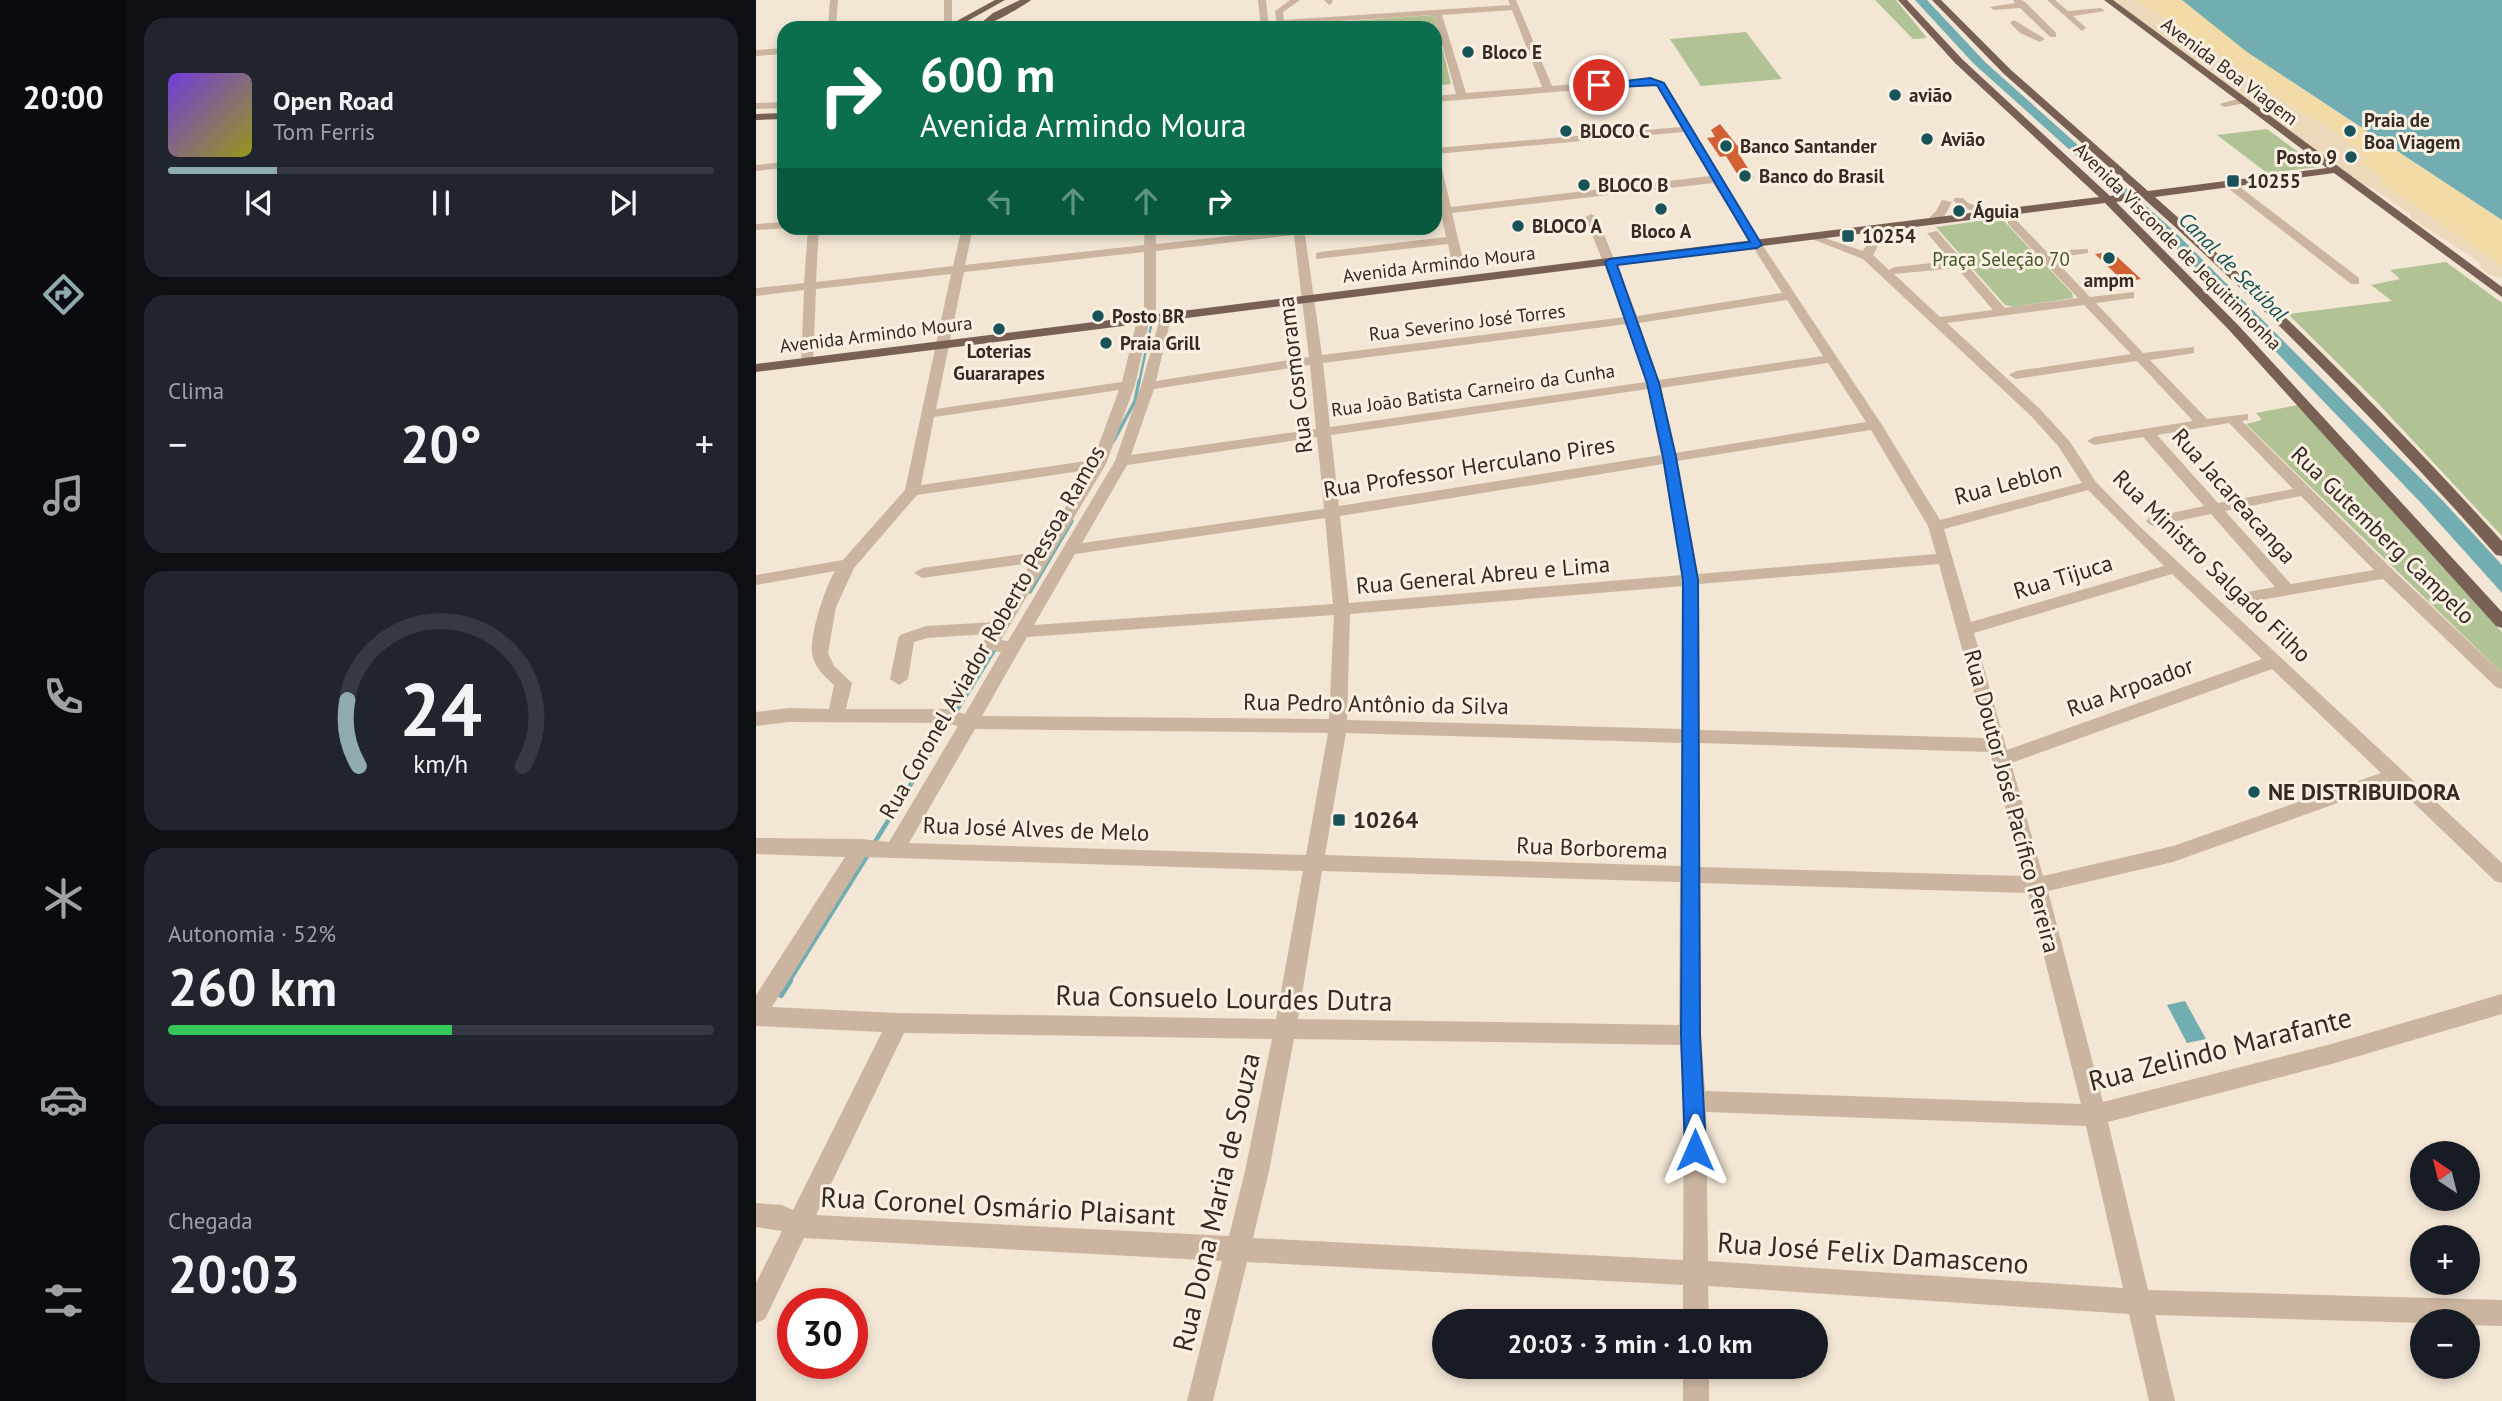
<!DOCTYPE html>
<html lang="pt">
<meta charset="utf-8">
<style>
body{margin:0;font-family:"PT Sans",sans-serif;background:#20242c;color:#f1f3f6;height:100vh;display:flex;flex-direction:column;font-size:26px;white-space:nowrap}
*{box-sizing:border-box;margin:0}
p{font-size:23px;color:#9ea1a6}
.icon{flex:none;width:38px;height:38px;fill:none;stroke:currentColor;stroke-width:2;stroke-linecap:round;stroke-linejoin:round}
.map{position:relative;flex:1;overflow:hidden}
.sheet{display:flex;flex-direction:column;gap:18px;padding:18px;background:#0d0f14;width:630px}
.sheet>*{flex:none}
.top-card{position:absolute;left:21px;top:21px;width:665px;height:214px;border-radius:21px;box-shadow:0 4px 10px #0003;background:#0b6e4f;color:#fff;overflow:hidden}
.needle{width:46px;rotate:325deg}
.tools{position:absolute;left:1654px;top:1141px;display:grid;gap:14px}
.tools a{display:grid;place-items:center;width:70px;height:70px;border-radius:50%;background:#171b24;box-shadow:0 4px 10px #0003;font-size:35px}
.speed{position:absolute;left:21px;top:1288px;display:flex;gap:14px;font-size:35px;font-weight:700;text-align:center}
.speed>*{display:grid;place-content:center;width:91px;height:91px;border-radius:50%;background:#171b24;box-shadow:0 4px 10px #0003;line-height:1}
.speed .limit{border:10px solid #d22;background:#fff;color:#111}
.pin{position:absolute;display:grid;place-items:center;width:60px;height:60px;color:#fff;margin:-30px;border:4px solid #fff;border-radius:50%;box-shadow:0 2px 7px #0007}
.me{position:absolute;width:77px;margin:-38px;rotate:0deg;stroke-linejoin:round;filter:drop-shadow(0 0 5px #0008)}
.turn{display:flex;align-items:center;gap:24px;height:147px;padding:0 28px;font-size:32px}
.turn .icon{width:91px;height:91px;stroke-width:2.5}
.turn b{display:block;font-size:49px;line-height:60px}
.lanes{display:flex;align-items:center;height:66px;padding:0 28px;background:#0003;justify-content:center;gap:35px;direction:ltr}
.lanes .off{opacity:.35}
.big{font-size:52px;font-weight:800;line-height:1.1}
.sheet .tile{flex:1;display:flex;flex-direction:column;justify-content:center;gap:10px;min-width:0;padding:0 24px;border-radius:21px;background:#20242c}
.sheet .dial{align-items:center;gap:0}
.dial svg{height:182px;overflow:visible;fill:none;stroke:#363941;stroke-width:7;stroke-linecap:round;text-anchor:middle}
.dial text{fill:#f1f3f6;stroke:none}
.song{display:flex;align-items:center;gap:21px}
.cover{width:84px;height:84px;border-radius:10px;background:linear-gradient(135deg,hsl(260 70% 55%),hsl(60 70% 35%))}
.played{height:7px;border-radius:4px;background:linear-gradient(90deg,#8fabaf 20%,#363941 20%)}
.keys{display:flex;justify-content:space-around;direction:ltr}
.heat{display:flex;justify-content:space-between;align-items:center;font-size:38px;direction:ltr}
.charge{height:10px;border-radius:5px;background:linear-gradient(90deg,#34c759 52%,#363941 0)}
.trip{position:absolute;left:676px;top:1309px;width:396px;height:70px;border-radius:35px;background:#171b24;box-shadow:0 4px 10px #0003;font-weight:800;line-height:70px;text-align:center}
main{display:flex;flex:1;min-height:0}
.dock{display:flex;flex-direction:column;width:126px;justify-content:space-around;align-items:center;background:#090b0e;color:#9ea1a6}
.dock .icon{width:49px;height:49px}
.dock .on{color:#8fabaf}
.dock b{font-size:32px;color:#f1f3f6}
.map>svg:first-child{display:block}
.green{fill:#b1c294}
.sand{fill:#f2dba7}
.plaza{fill:#ecd8ba}
.water{fill:#72adb2}
.lines{fill:none;stroke-linecap:round;stroke-linejoin:round}
.stream-far3{stroke:#72adb2;stroke-width:2.5}
.stream-far2{stroke:#72adb2;stroke-width:3.5}
.stream-far1{stroke:#72adb2;stroke-width:4.5}
.stream{stroke:#72adb2;stroke-width:6}
.building{fill:#d16035}
.minor{fill:#cbb5a0;fill-rule:evenodd}
.major{fill:#786154;fill-rule:evenodd}
.route{fill:#1a73e8;stroke:#114b97;stroke-width:2}
.poi-dot{fill:#175359;stroke:#faf0e1;stroke-width:2.5}
.labels{text-anchor:middle;stroke-width:6;stroke-linejoin:round;paint-order:stroke}
.far-poi-label{font-size:19px;font-weight:bold;fill:#352a24;stroke:#faf0e1;text-anchor:start}
.far-street-label{font-size:19px;fill:#352a24;stroke:#faf0e1}
.far-park-label{font-size:19px;fill:#425526;stroke:#faf0e1}
.far-water-label{font-size:21px;font-style:italic;fill:#175359;stroke:#faf0e1}
.street-label{font-size:23px;fill:#352a24;stroke:#faf0e1}
.poi-label{font-size:23px;font-weight:bold;fill:#352a24;stroke:#faf0e1;text-anchor:start}
.near-street-label{font-size:28px;fill:#352a24;stroke:#faf0e1}
</style>
<main>
<nav class="dock">
<b>20:00</b>
<svg class="icon on" aria-label="directions" viewBox="0 0 24 24"><path d="M12 3l9 9-9 9-9-9zM9 14v-3h6M13 9l2 2-2 2"/></svg>
<svg class="icon" aria-label="music" viewBox="0 0 24 24"><path d="M9 18V5l10-2v13"/><circle cx="6" cy="18" r="3"/><circle cx="16" cy="16" r="3"/></svg>
<svg class="icon" aria-label="phone" viewBox="0 0 24 24"><path d="M5 4h4l2 5-3 2q2 4 5 5l2-3 5 2v4C11 20 4 13 5 4z"/></svg>
<svg class="icon" aria-label="climate" viewBox="0 0 24 24"><path d="M12 3v18M4 7l16 10M4 17L20 7"/></svg>
<svg class="icon" aria-label="car" viewBox="0 0 24 24"><path d="M5 17H2v-5l4-1 3-4h7l3 4 3 1v5h-3M9 17h6M6 11h13"/><circle cx="7" cy="17" r="2"/><circle cx="17" cy="17" r="2"/></svg>
<svg class="icon" aria-label="filters" viewBox="0 0 24 24"><path d="M4 7h16M4 17h16"/><circle cx="9" cy="7" r="2"/><circle cx="15" cy="17" r="2"/></svg>
</nav>
<section class="sheet">
<div class="tile">
<div class="song"><i class="cover"></i><div><b>Open Road</b><p>Tom Ferris</p></div></div>
<div class="played"></div>
<div class="keys"><svg class="icon" aria-label="previous" viewBox="0 0 24 24"><path d="M18 5L8 12l10 7zM5 5v14"/></svg><svg class="icon" aria-label="pause" viewBox="0 0 24 24"><path d="M8 5v14M16 5v14"/></svg><svg class="icon" aria-label="next" viewBox="0 0 24 24"><path d="M6 5l10 7-10 7zM19 5v14"/></svg></div>
</div>
<div class="tile"><p>Clima</p>
<div class="heat"><a>−</a><b class="big">20°</b><a>+</a></div>
</div>
<div class="tile dial"><svg viewBox="0 0 100 80">
<path d="M14 69A42 42 0 1 1 86 69"/>
<path d="M14 69A42 42 0 0 1 9 40" stroke="#8fabaf"/>
<text x="50" y="56" font-size="32" font-weight="700">24</text>
<text x="50" y="72" font-size="11">km/h</text>
</svg></div>
<div class="tile"><p>Autonomia · 52%</p><b class="big">260 km</b><div class="charge"></div></div>
<div class="tile"><p>Chegada</p><b class="big">20:03</b></div>
</section>
<div class="map">
<svg width="1746" height="1401" viewBox="0 0 1746 1401">
<rect width="100%" height="100%" fill="#f3e6d5"/>
<g class="green">
<polygon points="1119,0 1140,0 1171,38 1157,39"/>
<polygon points="678,15 695,84 679,86 679,28 524,26"/>
<polygon points="990,32 1026,79 945,86 914,39"/>
<polygon points="1511,129 1563,167 1511,173 1461,135"/>
<polygon points="1245,218 1316,293 1317,298 1258,307 1249,305 1180,227"/>
<polygon points="1690,262 1746,303 1746,536 1621,402 1532,314 1636,301 1615,285 1644,279 1634,270"/>
<polygon points="1542,405 1746,632 1746,673 1490,424 1506,420 1500,413"/>
</g>
<polygon class="sand" points="1380,0 1426,0 1540,85 1746,220 1746,266 1625,183 1626,178 1608,165 1604,150 1569,125 1543,112 1453,47"/>
<polygon class="plaza" points="1357,0 1380,0 1453,47 1543,112 1569,125 1605,150 1608,165 1626,178 1626,183 1746,266 1746,278 1733,274 1725,268 1722,261 1655,218 1654,214 1617,188 1608,185 1467,83 1465,78 1443,62 1431,58"/>
<g class="water">
<polygon points="1159,0 1171,0 1229,62 1418,231 1687,501 1746,565 1746,593 1667,505 1405,232 1217,63"/>
<polygon points="1426,0 1746,0 1746,220 1491,52"/>
<polygon points="1429,1001 1450,1039 1431,1043 1411,1005"/>
</g>
<g class="lines">
<polyline class="stream-far3" points="383,383 395,326"/>
<g class="stream-far2">
<polyline points="357,442 379,401 383,381"/>
<polyline points="274,592 316,521"/>
</g>
<g class="stream-far1">
<polyline points="117,845 240,647"/>
<polyline points="32,983 113,853"/>
</g>
<polyline class="stream" points="25,995 34,981"/>
</g>
<g class="building">
<polygon points="964,124 988,154 983,154 998,178 985,180 970,156 964,157 951,138 959,137 955,130"/>
<polygon points="1356,252 1385,279 1368,282 1339,254"/>
</g>
<g class="lines">
<g class="minor">
<polygon points="74,0 82,0 80,28 72,28"/>
<rect x="188" y="0" width="8" height="28"/>
<polygon points="502,0 510,0 513,28 505,28"/>
<path d="M534,0H544L527,12L528,20L754,5L752,0H760L796,86L894,78L907,81L1001,237L1126,425L1184,520L1326,483L1303,447L1275,416L1107,259L1051,237L1057,234L1107,251L1122,226H1130L1132,228L1117,255L1133,270L1139,267L1195,261L1171,233L1181,231L1249,308L1322,298L1252,224V220H1260L1290,251L1332,249V253L1297,258L1334,297L1378,292V298L1340,303L1387,353L1438,347V353L1394,360L1451,419L1492,414V420L1486,421L1636,569L1746,673V689L1740,687L1627,579L1481,604L1475,603L1473,599L1475,595L1519,587L1455,514L1398,526L1393,524L1390,521L1393,518L1448,506L1387,437L1338,445L1331,441L1338,437L1437,421L1381,361L1260,379L1253,375L1260,371L1375,354L1328,305L1191,323L1285,410L1314,442L1340,482L1381,524L1746,863V883L1739,881L1637,783L1417,862L1292,891L1347,1102L1579,1043L1746,994V1014L1579,1063L1352,1122L1392,1290L1746,1300V1326L1712,1325V1321L1666,1323L1399,1315L1419,1401H1393L1373,1314L952,1286L953,1321H927V1285L491,1262L457,1401H431L466,1261L48,1238L9,1319L0,1323V1283L26,1231L0,1227V1203L26,1205L37,1210L126,1032L0,1026V995L89,857L0,854V838L105,839L133,842L202,726L191,723L33,722L0,726V712L33,708L73,709L78,685C69,677 57,666 56,653C54,634 69,587 79,571L0,585V575L87,560L149,490L195,274L60,289L57,362L50,366L45,365L48,290L0,296V288L48,283L52,228H63L60,282L197,266L206,228H217L209,265L388,245L389,228H399L400,244L548,228L566,355L869,317L829,217L835,214L841,217L881,316L1026,293L957,183L696,213L709,268L703,272L697,268L692,244L560,259V253L564,252L690,237L679,185V158L684,161L695,207L954,176L928,132L679,154V148L925,127L900,85L894,84L679,102V96L700,94L678,15L521,25L519,11ZM756,10L786,87L710,93L686,15ZM538,235L553,357L400,381L415,318L413,315H405L385,386L359,461L252,641L245,640L350,464L379,385L393,323L400,320V251ZM388,252V316L381,320L366,382L180,409L208,272ZM1201,268L1237,310L1184,317L1138,274ZM1031,300L1067,356L903,380L883,323ZM871,324L890,382L574,427L567,363ZM1072,363L1110,422L919,453L905,388ZM554,365L560,429L375,455L398,389ZM892,389L905,455L583,506L575,435ZM363,390L337,460L165,485L178,417ZM1473,423L1537,489L1462,503L1401,435ZM1115,430L1172,526L1180,554L942,574L921,461ZM561,437L568,509L326,543L371,465ZM907,464L926,575L593,603L584,516ZM332,470L282,552L166,568L158,573L166,578L275,563L239,622L170,626L144,635L142,639L134,679L143,685L152,679L158,642L171,638L232,634L228,641L232,650L245,652L209,714L191,709H90L96,683L78,666L72,653L80,607L98,568L161,495ZM1332,490L1408,566L1215,622L1188,529ZM1545,496L1618,570L1535,584L1469,511ZM569,518L577,604L278,625L319,554ZM1183,564L1230,738L944,730L943,584ZM1416,574L1506,659L1251,750L1218,633ZM927,586L926,729L591,720L594,614ZM578,615L573,719L226,716L271,637ZM1516,669L1625,773L1417,846L1287,876L1255,763ZM219,729L572,733L550,855L153,843ZM590,733L926,743L925,866L569,855ZM944,743L1234,752L1268,876L944,867ZM109,857L547,871L520,1019L142,1013L16,1007ZM566,871L924,882L923,1025L542,1019ZM944,883L1272,893L1325,1104L949,1091L945,1035ZM148,1033L516,1039L489,1171L473,1236L60,1215ZM538,1039L924,1045L928,1101L927,1260L497,1238L513,1171ZM950,1112L1330,1126L1367,1288L952,1261Z"/>
<polygon points="568,0 576,0 577,2 573,5"/>
<polygon points="1257,0 1266,0 1270,3 1300,33 1300,37 1294,37 1264,8 1238,10 1234,7 1259,3"/>
<polygon points="1291,0 1299,0 1312,11 1345,8 1349,11 1317,16 1330,28 1326,31"/>
<polygon points="1258,20 1289,39 1284,42 1264,33 1254,23"/>
<polygon points="226,22 260,22 268,28 223,27 223,23"/>
<polygon points="28,48 28,54 0,56 0,50"/>
<polygon points="1486,98 1489,99 1489,103 1468,107 1463,104"/>
<polygon points="28,102 28,108 0,109 0,103"/>
<polygon points="28,162 28,168 0,171 0,165"/>
<polygon points="1468,181 1476,181 1603,278 1603,284 1595,284 1468,185"/>
<polygon points="1199,198 1207,198 1212,203 1243,213 1237,216 1204,207 1197,200"/>
<polygon points="1186,200 1196,202 1189,215 1180,223 1172,223 1170,221 1180,211"/>
<polygon points="28,222 28,228 32,228 0,230 0,224"/>
<rect x="927" y="1367" width="26" height="34"/>
</g>
<g class="major">
<polygon points="239,0 249,0 199,28 188,28"/>
<path d="M264,0H275C266,7 229,28 219,28L237,13Z"/>
<path d="M1142,0H1151L1206,59L1354,196L1381,192L1248,74L1176,0H1185L1255,70L1392,191L1571,168L1348,0H1357L1746,287V297L1578,173L1399,197C1521,305 1636,420 1746,541V556L1740,555C1629,429 1512,310 1387,198L1360,202L1483,326L1746,612V628L1740,626L1474,331L1349,203L0,372V364L1343,197L1199,63Z"/>
<polygon points="28,113 28,119 0,120 0,114"/>
</g>
</g>
<polygon class="route" points="894,78 908,83 1006,245 1001,248 861,265 903,383 920,457 942,580 944,1035 950,1150 947,1157 939,1160 932,1157 929,1150 925,1035 927,580 907,457 891,383 849,262 854,259 994,242 901,85 843,88 839,85"/>
<g class="poi-dot">
<circle cx="712" cy="52" r="7"/>
<circle cx="1139" cy="95" r="7"/>
<circle cx="810" cy="131" r="7"/>
<circle cx="1594" cy="131" r="7"/>
<circle cx="1171" cy="139" r="7"/>
<circle cx="970" cy="146" r="7"/>
<circle cx="1595" cy="157" r="7"/>
<circle cx="989" cy="176" r="7"/>
<rect x="1470" y="174" width="14" height="14" rx="3.5"/>
<circle cx="828" cy="185" r="7"/>
<circle cx="905" cy="209" r="7"/>
<circle cx="1203" cy="211" r="7"/>
<circle cx="762" cy="226" r="7"/>
<rect x="1085" y="229" width="14" height="14" rx="3.5"/>
<circle cx="1353" cy="258" r="7"/>
<circle cx="342" cy="316" r="7"/>
<circle cx="243" cy="329" r="7"/>
<circle cx="350" cy="343" r="7"/>
<circle cx="1498" cy="792" r="7"/>
<rect x="576" y="813" width="14" height="14" rx="3.5"/>
</g>
<g class="labels">
<g class="far-poi-label">
<text x="726" y="59">Bloco E</text>
<text x="1153" y="102">avião</text>
<text x="1608" y="127">Praia de<tspan x="1608" dy="22">Boa Viagem</tspan></text>
<text x="824" y="138">BLOCO C</text>
<text x="1185" y="146">Avião</text>
<text x="984" y="153">Banco Santander</text>
<text x="1581" y="164" text-anchor="end">Posto 9</text>
<text x="1003" y="183">Banco do Brasil</text>
<text x="1491" y="188">10255</text>
<text x="842" y="192">BLOCO B</text>
<text x="1217" y="218">Águia</text>
<text x="776" y="233">BLOCO A</text>
<text x="905" y="238" text-anchor="middle">Bloco A</text>
<text x="1106" y="243">10254</text>
<text x="1353" y="287" text-anchor="middle">ampm</text>
<text x="356" y="323">Posto BR</text>
<text x="364" y="350">Praia Grill</text>
<text x="243" y="358" text-anchor="middle">Loterias<tspan x="243" dy="22">Guararapes</tspan></text>
</g>
<g class="far-street-label">
<text transform="translate(1474 71) rotate(37)" y="7">Avenida Boa Viagem</text>
<text transform="translate(1422 246) rotate(45)" y="7">Avenida Visconde de Jequitinhonha</text>
<text transform="translate(683 264) rotate(-7)" y="7">Avenida Armindo Moura</text>
<text transform="translate(711 322) rotate(-7)" y="7">Rua Severino José Torres</text>
<text transform="translate(120 334) rotate(-7)" y="7">Avenida Armindo Moura</text>
<text transform="translate(717 390) rotate(-8)" y="7">Rua João Batista Carneiro da Cunha</text>
</g>
<g class="far-park-label">
<text x="1245" y="266">Praça Seleção 70</text>
</g>
<g class="far-water-label">
<text transform="translate(1477 267) rotate(45)" y="7">Canal de Setúbal</text>
</g>
<g class="street-label">
<text transform="translate(539 375) rotate(-97)" y="8">Rua Cosmorama</text>
<text transform="translate(713 467) rotate(-9)" y="8">Rua Professor Herculano Pires</text>
<text transform="translate(1252 483) rotate(-15)" y="8">Rua Leblon</text>
<text transform="translate(1478 496) rotate(48)" y="8">Rua Jacareacanga</text>
<text transform="translate(1627 535) rotate(44)" y="8">Rua Gutemberg Campelo</text>
<text transform="translate(1456 566) rotate(44)" y="8">Rua Ministro Salgado Filho</text>
<text transform="translate(727 575) rotate(-5)" y="8">Rua General Abreu e Lima</text>
<text transform="translate(1307 577) rotate(-17)" y="8">Rua Tijuca</text>
<text transform="translate(236 632) rotate(-60)" y="8">Rua Coronel Aviador Roberto Pessoa Ramos</text>
<text transform="translate(1374 687) rotate(-20)" y="8">Rua Arpoador</text>
<text transform="translate(620 704) rotate(1)" y="8">Rua Pedro Antônio da Silva</text>
<text transform="translate(1256 801) rotate(75)" y="8">Rua Doutor José Pacífico Pereira</text>
<text transform="translate(280 829) rotate(2)" y="8">Rua José Alves de Melo</text>
<text transform="translate(836 848) rotate(2)" y="8">Rua Borborema</text>
</g>
<g class="poi-label">
<text x="1512" y="800">NE DISTRIBUIDORA</text>
<text x="597" y="828">10264</text>
</g>
<g class="near-street-label">
<text transform="translate(468 998) rotate(1)" y="10">Rua Consuelo Lourdes Dutra</text>
<text transform="translate(1464 1049) rotate(-14)" y="10">Rua Zelindo Marafante</text>
<text transform="translate(460 1202) rotate(-77)" y="10">Rua Dona Maria de Souza</text>
<text transform="translate(242 1206) rotate(3)" y="10">Rua Coronel Osmário Plaisant</text>
<text transform="translate(1117 1253) rotate(4)" y="10">Rua José Felix Damasceno</text>
</g>
</g>
</svg>
<div class="tools">
<a><svg class="needle" viewBox="-14 -14 28 28"><path d="M0-13l5 13h-10z" fill="#e53935"/><path d="M0 13l5-13h-10z" fill="#9ea1a6"/></svg></a>
<a>+</a>
<a>−</a>
</div>
<div class="speed"><div class="limit">30</div></div>
<div class="pin" style="left:843px;top:85px;background:#d93025"><svg class="icon" aria-label="arrive" viewBox="0 0 24 24"><path d="M6 21V4h12l-3 4 3 4H6"/></svg></div>
<svg class="me" style="left:939px;top:1150px" viewBox="-20 -20 40 40"><path d="M0-17L14 15 0 8-14 15z" fill="#1a73e8" stroke="#fff" stroke-width="4"/></svg>
<div class="trip">20:03 · 3 min · 1.0 km</div>
<div class="top-card">
<div class="turn"><svg class="icon" aria-label="right" viewBox="0 0 24 24"><path d="M7 20v-9h11M14 6l5 5-5 5"/></svg><div><b>600 m</b>Avenida Armindo Moura</div></div>
<div class="lanes"><svg class="icon off" aria-label="left" viewBox="0 0 24 24"><path d="M17 20v-9H6M10 6l-5 5 5 5"/></svg><svg class="icon off" aria-label="ahead" viewBox="0 0 24 24"><path d="M12 20V5M6 11l6-6 6 6"/></svg><svg class="icon off" aria-label="ahead" viewBox="0 0 24 24"><path d="M12 20V5M6 11l6-6 6 6"/></svg><svg class="icon" aria-label="right" viewBox="0 0 24 24"><path d="M7 20v-9h11M14 6l5 5-5 5"/></svg></div>
</div>
</div>
</main>
